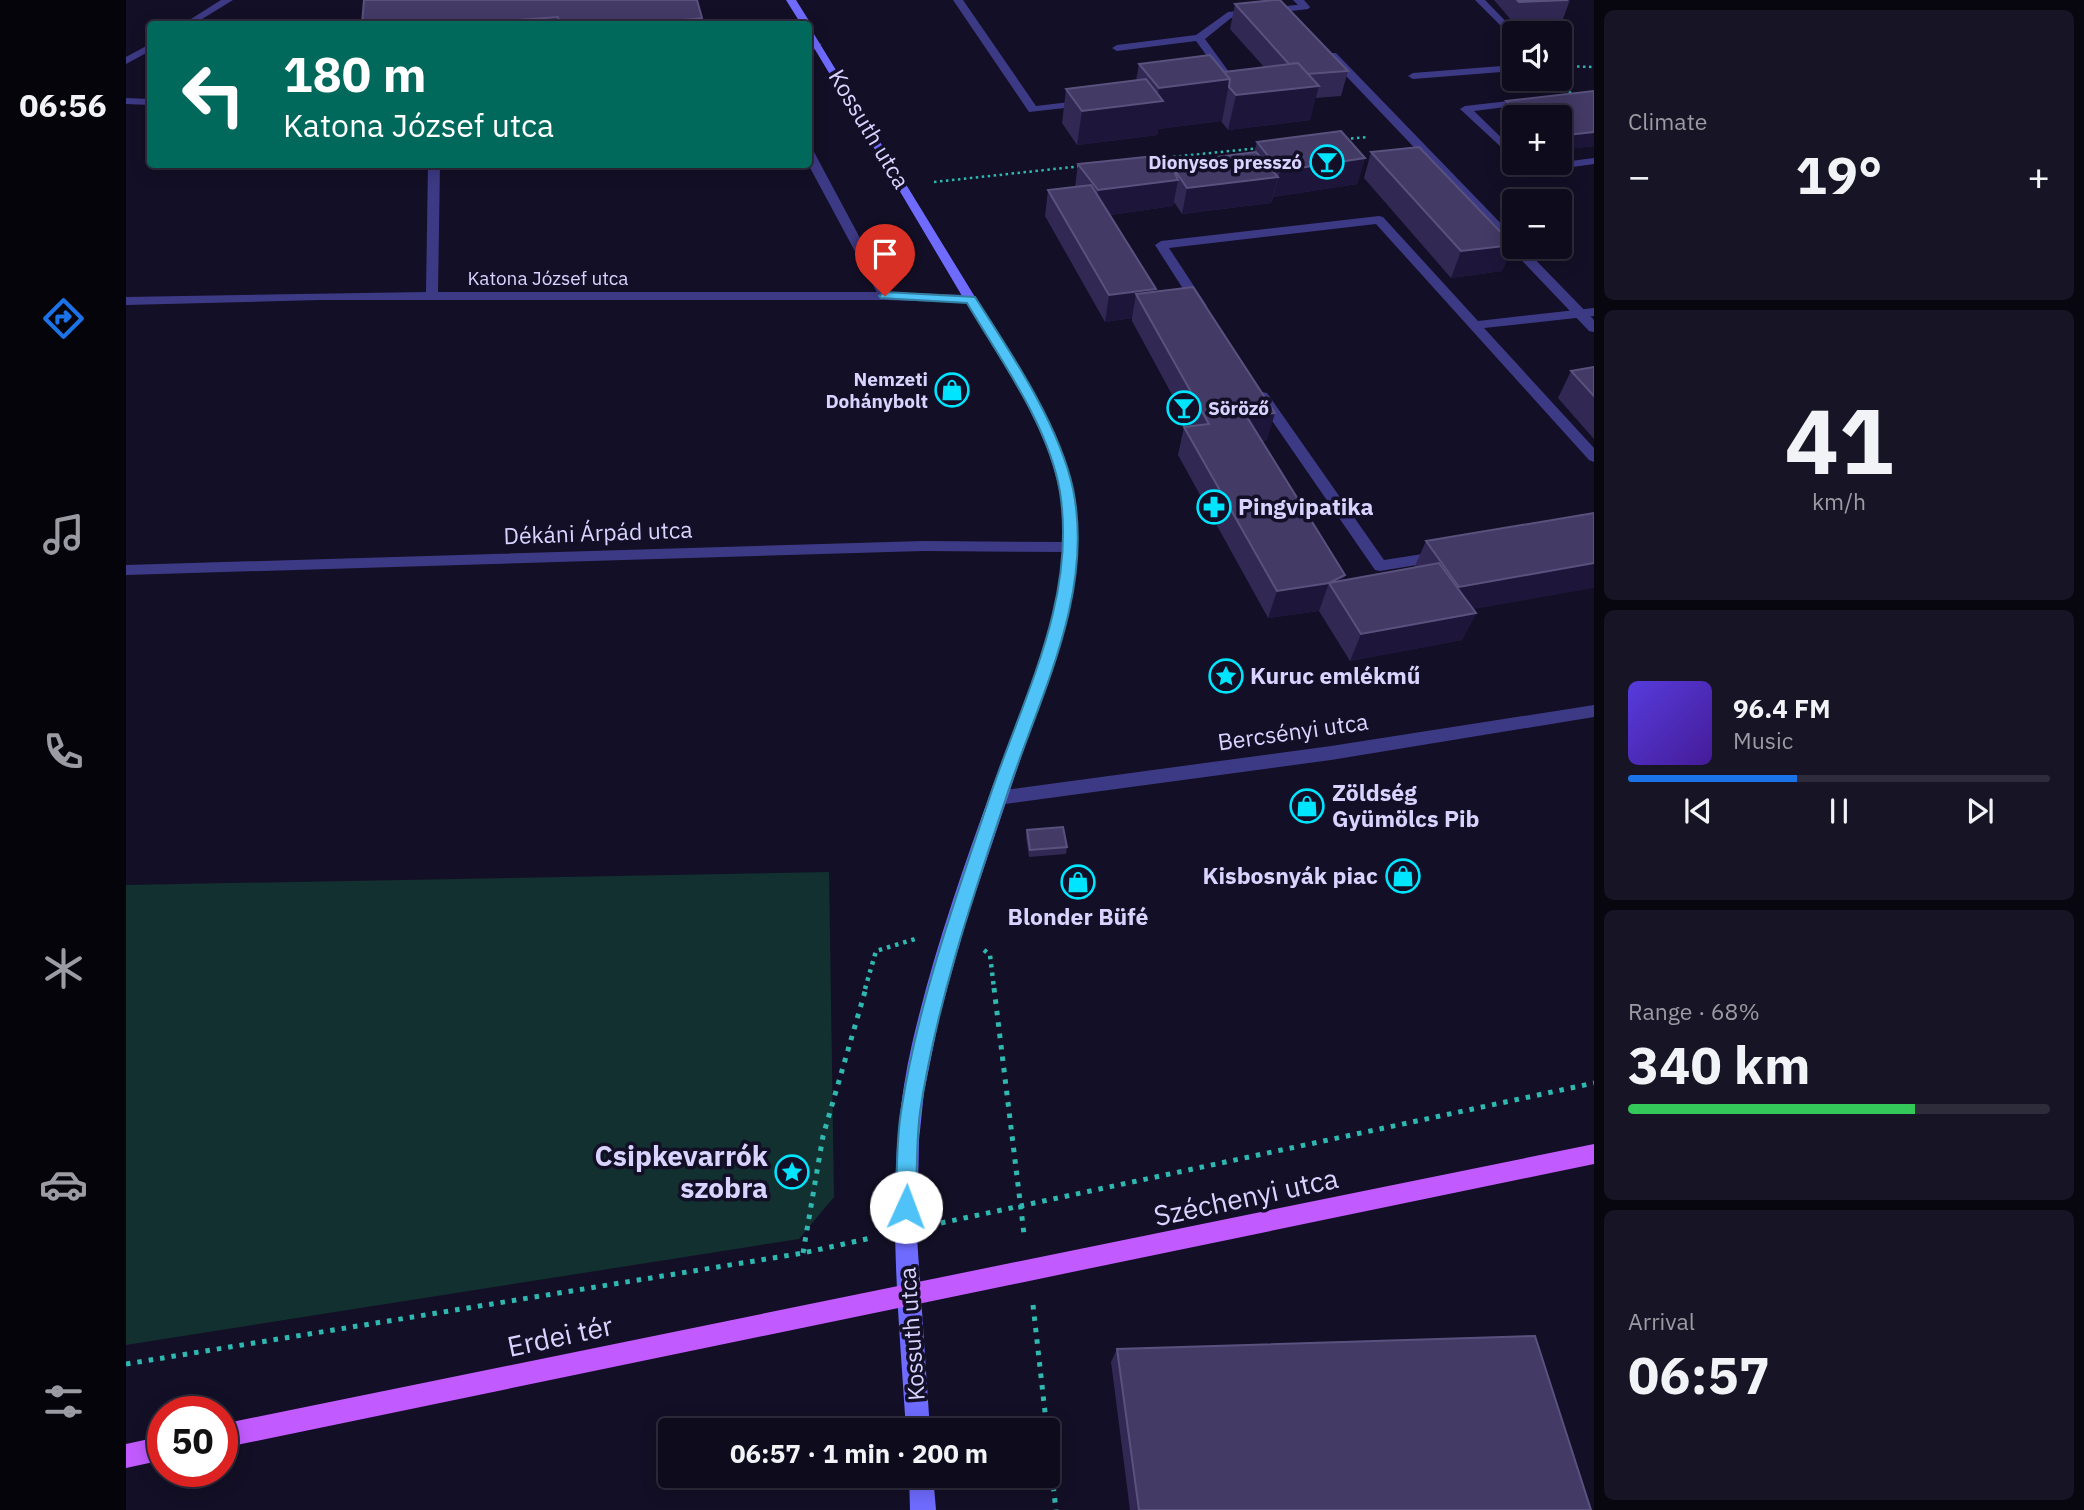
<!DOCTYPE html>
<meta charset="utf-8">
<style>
body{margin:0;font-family:"IBM Plex Sans",sans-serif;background:#171425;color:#f1f3f6;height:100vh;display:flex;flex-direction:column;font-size:26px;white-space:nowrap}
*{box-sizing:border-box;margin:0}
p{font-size:23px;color:#9b9ba3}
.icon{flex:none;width:38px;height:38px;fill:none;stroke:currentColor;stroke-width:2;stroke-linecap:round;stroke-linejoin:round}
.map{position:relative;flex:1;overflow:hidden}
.side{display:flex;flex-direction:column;gap:10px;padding:10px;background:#08060f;width:490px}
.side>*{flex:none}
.banner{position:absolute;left:21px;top:21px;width:665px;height:147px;border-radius:7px;box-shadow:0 4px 18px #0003,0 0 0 2px #2e2b3b;background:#00695c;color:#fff;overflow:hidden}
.tools{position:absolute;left:1376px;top:21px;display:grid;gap:14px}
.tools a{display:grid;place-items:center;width:70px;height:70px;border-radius:7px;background:#0e0b1c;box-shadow:0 4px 18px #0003,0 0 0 2px #2e2b3b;font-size:35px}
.speed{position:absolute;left:21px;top:1396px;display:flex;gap:14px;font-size:35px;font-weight:700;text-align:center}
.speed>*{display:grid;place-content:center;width:91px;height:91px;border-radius:50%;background:#0e0b1c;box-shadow:0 4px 18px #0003,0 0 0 2px #2e2b3b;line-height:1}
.speed .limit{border:10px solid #d22;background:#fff;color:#111}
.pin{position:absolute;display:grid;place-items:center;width:60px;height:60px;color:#fff;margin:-72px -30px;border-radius:50% 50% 50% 0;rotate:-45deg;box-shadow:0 0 7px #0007}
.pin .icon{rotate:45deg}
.me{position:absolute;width:77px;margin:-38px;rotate:2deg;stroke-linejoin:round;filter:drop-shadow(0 0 5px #0008)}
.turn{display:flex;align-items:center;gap:24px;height:147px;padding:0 21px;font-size:32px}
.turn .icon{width:91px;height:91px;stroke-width:2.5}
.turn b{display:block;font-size:49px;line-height:60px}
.big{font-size:52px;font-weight:800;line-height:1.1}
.side .tile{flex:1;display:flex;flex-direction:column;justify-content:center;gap:10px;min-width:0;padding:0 24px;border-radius:10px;background:#171425}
.side .dial{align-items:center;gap:0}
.dial b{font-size:91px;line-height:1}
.song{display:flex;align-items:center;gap:21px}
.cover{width:84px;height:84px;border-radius:10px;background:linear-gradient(135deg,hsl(250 70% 55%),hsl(260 70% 35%))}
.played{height:7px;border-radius:4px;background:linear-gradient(90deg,#1a73e8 40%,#2e2b3b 40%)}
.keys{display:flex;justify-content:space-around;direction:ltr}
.heat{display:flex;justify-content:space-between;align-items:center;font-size:38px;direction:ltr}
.charge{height:10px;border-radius:5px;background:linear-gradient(90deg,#34c759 68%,#2e2b3b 0)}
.trip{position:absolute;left:532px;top:1418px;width:402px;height:70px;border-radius:7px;background:#0e0b1c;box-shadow:0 4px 18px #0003,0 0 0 2px #2e2b3b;font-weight:800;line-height:70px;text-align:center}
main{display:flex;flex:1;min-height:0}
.menu{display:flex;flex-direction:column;width:126px;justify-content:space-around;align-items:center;background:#06040b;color:#9b9ba3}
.menu .icon{width:49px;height:49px}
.menu .on{color:#1a73e8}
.menu b{font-size:32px;color:#f1f3f6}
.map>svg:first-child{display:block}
.green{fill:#12302f}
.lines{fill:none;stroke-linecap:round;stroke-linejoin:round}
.path-far2{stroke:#2fb8b0;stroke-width:2.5;stroke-dasharray:2.5 3.5;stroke-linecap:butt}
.path-far1{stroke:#2fb8b0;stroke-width:4.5;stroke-dasharray:3.5 5;stroke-linecap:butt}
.path{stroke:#2fb8b0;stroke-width:5;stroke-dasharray:4.5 7;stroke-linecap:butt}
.lane{fill:#3d3a85;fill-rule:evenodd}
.street{fill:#3d3a85;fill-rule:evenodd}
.secondary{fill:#6f6bff;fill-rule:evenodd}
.primary{fill:#c25bff;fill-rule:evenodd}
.wall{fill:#312854}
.shaded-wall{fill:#1d163a}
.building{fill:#433a66;stroke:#5a527e;stroke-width:2}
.route{fill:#4fc3f7;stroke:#337fa1;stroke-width:2}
.labels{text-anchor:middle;stroke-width:7;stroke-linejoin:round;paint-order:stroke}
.far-poi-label{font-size:19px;font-weight:bold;fill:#d9d4ff;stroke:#130f26;text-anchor:end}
.far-street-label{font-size:19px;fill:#d9d4ff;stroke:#130f26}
.street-label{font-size:23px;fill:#d9d4ff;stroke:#130f26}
.poi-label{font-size:23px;font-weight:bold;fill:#d9d4ff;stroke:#130f26;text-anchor:start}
.near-poi-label{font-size:28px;font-weight:bold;fill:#d9d4ff;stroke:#130f26;text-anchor:end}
.near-street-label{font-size:28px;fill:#d9d4ff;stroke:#130f26}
</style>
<main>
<nav class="menu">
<b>06:56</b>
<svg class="icon on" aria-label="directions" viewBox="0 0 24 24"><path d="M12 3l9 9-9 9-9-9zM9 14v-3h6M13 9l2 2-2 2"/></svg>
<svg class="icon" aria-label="music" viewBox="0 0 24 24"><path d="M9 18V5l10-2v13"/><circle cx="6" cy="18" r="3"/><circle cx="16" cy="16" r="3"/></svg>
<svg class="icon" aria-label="phone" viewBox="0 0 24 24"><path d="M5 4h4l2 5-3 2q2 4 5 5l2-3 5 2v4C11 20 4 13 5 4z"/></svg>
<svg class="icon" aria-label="climate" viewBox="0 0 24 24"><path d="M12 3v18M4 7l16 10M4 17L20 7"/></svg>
<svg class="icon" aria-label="car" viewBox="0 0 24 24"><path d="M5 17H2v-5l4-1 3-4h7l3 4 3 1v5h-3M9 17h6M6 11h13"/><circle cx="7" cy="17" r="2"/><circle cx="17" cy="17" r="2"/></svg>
<svg class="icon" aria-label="filters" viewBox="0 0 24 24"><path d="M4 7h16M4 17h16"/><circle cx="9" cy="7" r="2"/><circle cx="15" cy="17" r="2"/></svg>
</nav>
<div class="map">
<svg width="1468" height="1510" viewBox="0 0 1468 1510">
<rect width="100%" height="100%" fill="#130f26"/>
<polygon class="green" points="703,872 708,1197 673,1239 0,1345 0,885"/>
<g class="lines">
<g class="path-far2">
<polyline points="1433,66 1468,67"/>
<polyline points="1430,79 1449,97"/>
<polyline points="1219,139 1242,137"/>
<polyline points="1035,158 1134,148"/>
<polyline points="808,182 956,166"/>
</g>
<g class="path-far1">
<polyline points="858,950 864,955 868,989"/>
<polyline points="739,989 750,951 789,939"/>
</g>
<g class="path">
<polyline points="868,988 898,1234"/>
<polyline points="815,1223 1468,1083"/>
<polyline points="677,1253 697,1136 740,988"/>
<polyline points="907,1305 921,1430"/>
<polyline points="0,1364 677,1253 745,1238"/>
<polyline points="922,1441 930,1510"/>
</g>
<g class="lane">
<polygon points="827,0 837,0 910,106 961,100 966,103 965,105 903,112"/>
<polygon points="1179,4 1184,7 1182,9 1105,18 1079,39 1111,83 1103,87 1099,86 1100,82 1070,41 991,51 986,48 991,45 1070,35 1102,12"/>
<polygon points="687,42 696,44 682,54 682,46"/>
<polygon points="1401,99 1406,102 1405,104 1348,111 1388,150 1388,159 1334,109 1339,106"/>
<polygon points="682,149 688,152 765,296 764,299 754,299 753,296 682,164"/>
<polygon points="1468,158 1468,164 1404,173 1390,163 1403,163 1406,166"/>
<polygon points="1253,216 1257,217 1352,321 1468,308 1468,316 1358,328 1468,448 1468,462 1463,460 1250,224 1043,248 1081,306 1075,310 1070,309 1029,245 1035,241"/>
<polygon points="1136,392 1141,393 1258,560 1316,551 1321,552 1324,556 1321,560 1254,571 1249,570 1129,396"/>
</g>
<g class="street">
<polygon points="95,0 107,0 68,24 57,24"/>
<polygon points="1167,0 1178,0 1184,7 1176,9"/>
<polygon points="1349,0 1359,0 1391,33 1388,33 1388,39"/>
<polygon points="24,44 24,51 0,64 0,57"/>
<polygon points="1202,53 1210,53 1388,237 1388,247 1397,247 1468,320 1468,332 1463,331 1202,57"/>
<polygon points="1388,65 1388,71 1287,79 1282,76 1287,73"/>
<polygon points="0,98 24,99 24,105 0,104"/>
<polygon points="302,164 314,164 312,292 759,292 845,295 851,299 845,303 759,300 193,300 0,305 0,297 300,292"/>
<polygon points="797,541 944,542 952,547 944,552 797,551 0,575 0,565"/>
<polygon points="1468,705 1468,717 1205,760 871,805 865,803 862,798 865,793 871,791 1205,746"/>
</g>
<g class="secondary">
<path d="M660,0H670L685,24L683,26L909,395L941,465L951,510L952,547L941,621L840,921L814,1014L798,1092L793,1140L791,1237L804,1430H780C772,1302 757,1170 786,1044C806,957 836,871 866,788C899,696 953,594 934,494C921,424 875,361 839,301C787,213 735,126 682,38V24H675Z"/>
<polygon points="783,1475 807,1475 810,1510 784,1510"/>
</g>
<g class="primary">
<polygon points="1468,1144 1468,1164 96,1448 96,1424"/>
<polygon points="37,1436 37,1460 0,1468 0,1444"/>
</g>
</g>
<g class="wall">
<polygon points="238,0 576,24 236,24"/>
<polygon points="1368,0 1444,0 1437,19 1386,21"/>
<polygon points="1109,4 1222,71 1215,96 1189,98 1184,120 1102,130 1095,121 1032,129 1031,135 951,145 936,123 940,89 1010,81 1013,64 1098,72 1138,67 1104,29"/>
<polygon points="1468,91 1468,146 1433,150 1433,117 1388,117 1388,128 1375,115 1380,101"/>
<polygon points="1131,142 1239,158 1231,184 1147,197 1145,203 1056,214 1048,202 1047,206 984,215 1030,289 1030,291 1141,440 1136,441 1217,581 1288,568 1300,541 1468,513 1347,609 1350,613 1336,640 1224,661 1193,611 1142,618 1052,455 1058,427 1063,426 1006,321 1006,318 979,322 919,216 922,190 949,187 952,164 1042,163 1128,152"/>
<polygon points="1245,152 1387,245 1376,271 1325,278 1238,178"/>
<polygon points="1468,367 1468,439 1432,398 1445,371"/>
<polygon points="901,830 941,847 940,854 903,857 900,837"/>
<polygon points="991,1349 1465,1510 1004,1510 985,1362"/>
</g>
<g class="shaded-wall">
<polygon points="576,18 576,24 535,24 539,22"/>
<polygon points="1104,79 1096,121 1032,129 1031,135 951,145 956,111 1031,102 1033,88"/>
<polygon points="1193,86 1184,120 1102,130 1110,95"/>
<polygon points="1468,132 1468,146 1433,150 1433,136"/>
<polygon points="1239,158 1231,184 1147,197 1154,171"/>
<polygon points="1152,177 1145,203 1056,214 1061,188"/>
<polygon points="1052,180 1047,206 969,217 972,190"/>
<polygon points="1387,245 1376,271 1325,278 1335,251"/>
<polygon points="1030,289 1025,316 1010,294 1006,318 979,322 983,295"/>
<polygon points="1149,413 1141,440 1114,444 1121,417"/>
<polygon points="1468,563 1468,588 1320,614 1333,587"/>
<polygon points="1219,575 1211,596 1203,583 1193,611 1142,618 1151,591"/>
<polygon points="1350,613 1336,640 1224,661 1235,634"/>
</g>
<g class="building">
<polygon points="238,0 571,0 576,18 539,22 535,24 434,24 432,17 340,24 236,24"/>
<polygon points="1148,0 1154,0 1222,71 1181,74 1172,63 1163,64 1109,4"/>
<polygon points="1391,0 1442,0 1393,2"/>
<polygon points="1084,55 1104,79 1033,88 1013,64"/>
<polygon points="1172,63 1193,86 1110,95 1103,87 1104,79 1098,72"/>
<polygon points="1020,79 1037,101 956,111 940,89"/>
<polygon points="1468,91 1468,132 1433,136 1433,117 1397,117 1380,101"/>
<polygon points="1215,131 1239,158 1154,171 1131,142"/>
<polygon points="1293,147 1387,245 1335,251 1245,152"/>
<polygon points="1130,152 1152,177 1061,188 1046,166 1052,180 972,190 952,164 1038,155 1042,163"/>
<polygon points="965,185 1030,289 983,295 922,190"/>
<polygon points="1067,287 1149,413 1121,417 1219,575 1203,583 1151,591 1058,427 1083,424 1010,294"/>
<polygon points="1468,367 1468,396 1445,371"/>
<polygon points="1468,513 1468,563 1333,587 1300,541"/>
<polygon points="1313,563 1350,613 1235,634 1203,583"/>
<polygon points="937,827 941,847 904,850 901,830"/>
<polygon points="1409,1336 1465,1510 1013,1510 991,1349"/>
</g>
<path class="route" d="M759,292L849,297C885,353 933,424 947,489C969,597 911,701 879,801C845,902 810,1006 794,1112C790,1143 791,1176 790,1207L787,1214L780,1217L773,1214L770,1207C771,1176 770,1143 775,1112C791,1006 828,903 862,802C895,701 951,601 934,492C923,426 874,359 841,303L755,298L753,296Z"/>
<defs>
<symbol id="bar-ring" viewBox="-11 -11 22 22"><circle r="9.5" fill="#130f26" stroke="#00e5ff" stroke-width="1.5"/><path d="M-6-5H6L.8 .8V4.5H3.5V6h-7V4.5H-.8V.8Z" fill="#00e5ff"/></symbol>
<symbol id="shop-ring" viewBox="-11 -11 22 22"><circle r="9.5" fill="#130f26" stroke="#00e5ff" stroke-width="1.5"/><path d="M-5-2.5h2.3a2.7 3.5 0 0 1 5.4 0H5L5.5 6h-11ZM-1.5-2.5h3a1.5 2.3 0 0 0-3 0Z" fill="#00e5ff"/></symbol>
<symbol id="pharmacy-ring" viewBox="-11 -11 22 22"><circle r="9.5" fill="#130f26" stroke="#00e5ff" stroke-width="1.5"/><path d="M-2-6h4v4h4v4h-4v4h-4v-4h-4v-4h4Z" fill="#00e5ff"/></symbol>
<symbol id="sight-ring" viewBox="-11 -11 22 22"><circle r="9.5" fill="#130f26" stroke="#00e5ff" stroke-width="1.5"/><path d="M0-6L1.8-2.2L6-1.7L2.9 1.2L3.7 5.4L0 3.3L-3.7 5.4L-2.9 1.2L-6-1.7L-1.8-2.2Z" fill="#00e5ff"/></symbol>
</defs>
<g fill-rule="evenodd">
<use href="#bar-ring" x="1182" y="143" width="38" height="38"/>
<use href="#shop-ring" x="807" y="371" width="38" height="38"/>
<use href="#bar-ring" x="1039" y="389" width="38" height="38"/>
<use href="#pharmacy-ring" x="1069" y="488" width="38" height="38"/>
<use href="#sight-ring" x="1081" y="657" width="38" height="38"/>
<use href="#shop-ring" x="1162" y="787" width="38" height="38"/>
<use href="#shop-ring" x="1258" y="857" width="38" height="38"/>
<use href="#shop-ring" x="933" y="863" width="38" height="38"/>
<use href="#sight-ring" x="647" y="1153" width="38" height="38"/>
</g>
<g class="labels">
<g class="far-poi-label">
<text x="1176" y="169">Dionysos presszó</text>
<text x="802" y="386">Nemzeti<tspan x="802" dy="22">Dohánybolt</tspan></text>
<text x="1082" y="415" text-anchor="start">Söröző</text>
</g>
<g class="far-street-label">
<text x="422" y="285">Katona József utca</text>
</g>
<g class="street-label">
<text transform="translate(743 129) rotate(59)" y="8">Kossuth utca</text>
<text transform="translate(472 533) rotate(-2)" y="8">Dékáni Árpád utca</text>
<text transform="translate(1167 732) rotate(-8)" y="8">Bercsényi utca</text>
<text transform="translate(786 1334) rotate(-94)" y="8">Kossuth utca</text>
</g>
<g class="poi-label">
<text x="1112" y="515">Pingvipatika</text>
<text x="1124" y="684">Kuruc emlékmű</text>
<text x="1206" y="801">Zöldség<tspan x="1206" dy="26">Gyümölcs Pib</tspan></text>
<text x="1252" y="884" text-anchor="end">Kisbosnyák piac</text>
<text x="952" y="925" text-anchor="middle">Blonder Büfé</text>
</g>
<g class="near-poi-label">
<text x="642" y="1166">Csipkevarrók<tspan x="642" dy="32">szobra</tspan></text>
</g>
<g class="near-street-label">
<text transform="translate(1120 1197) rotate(-12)" y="10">Széchenyi utca</text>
<text transform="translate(434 1336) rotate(-12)" y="10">Erdei tér</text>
</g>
</g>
</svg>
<div class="tools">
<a><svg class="icon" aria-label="sound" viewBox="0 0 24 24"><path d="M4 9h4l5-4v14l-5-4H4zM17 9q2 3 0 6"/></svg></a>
<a>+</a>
<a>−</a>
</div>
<div class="speed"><div class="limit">50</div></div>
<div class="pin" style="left:759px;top:296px;background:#d93025"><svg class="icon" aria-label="arrive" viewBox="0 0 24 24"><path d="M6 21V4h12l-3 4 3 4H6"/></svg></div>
<svg class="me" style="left:780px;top:1207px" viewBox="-20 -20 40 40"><circle r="19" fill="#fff"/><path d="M0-13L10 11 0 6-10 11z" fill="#4fc3f7"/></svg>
<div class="trip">06:57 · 1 min · 200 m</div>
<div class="banner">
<div class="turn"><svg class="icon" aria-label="left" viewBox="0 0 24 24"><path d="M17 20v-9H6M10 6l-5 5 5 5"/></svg><div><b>180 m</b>Katona József utca</div></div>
</div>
</div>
<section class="side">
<div class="tile"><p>Climate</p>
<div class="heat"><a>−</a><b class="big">19°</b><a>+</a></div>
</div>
<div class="tile dial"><b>41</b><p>km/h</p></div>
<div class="tile">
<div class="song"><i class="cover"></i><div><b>96.4 FM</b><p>Music</p></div></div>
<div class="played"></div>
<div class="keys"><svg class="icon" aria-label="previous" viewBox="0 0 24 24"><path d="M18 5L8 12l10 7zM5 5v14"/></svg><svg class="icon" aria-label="pause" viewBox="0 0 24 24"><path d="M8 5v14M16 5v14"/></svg><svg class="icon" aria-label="next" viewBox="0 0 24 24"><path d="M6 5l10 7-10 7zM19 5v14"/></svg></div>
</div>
<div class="tile"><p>Range · 68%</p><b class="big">340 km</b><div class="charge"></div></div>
<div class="tile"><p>Arrival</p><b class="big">06:57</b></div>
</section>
</main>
